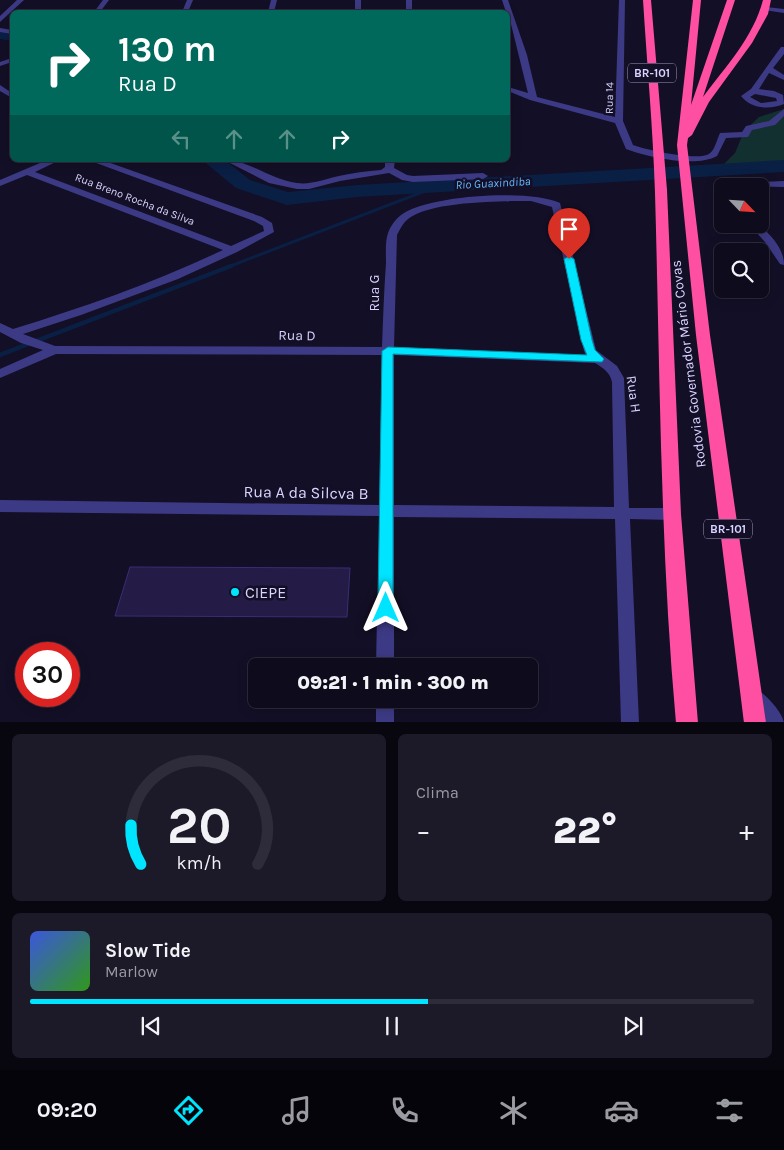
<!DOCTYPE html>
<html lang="pt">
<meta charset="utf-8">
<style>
body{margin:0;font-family:Karla,sans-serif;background:#1c1929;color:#f1f3f6;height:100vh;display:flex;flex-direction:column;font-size:19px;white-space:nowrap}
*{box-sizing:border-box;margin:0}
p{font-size:16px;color:#9b9ba3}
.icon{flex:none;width:28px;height:28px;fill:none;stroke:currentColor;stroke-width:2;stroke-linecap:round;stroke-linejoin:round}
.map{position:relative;height:722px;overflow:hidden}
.panel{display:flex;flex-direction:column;gap:12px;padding:12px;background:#08060f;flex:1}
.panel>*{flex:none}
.top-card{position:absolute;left:10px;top:10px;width:500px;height:152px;border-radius:8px;box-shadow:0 2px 12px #0003,0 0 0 1px #2e2b3b;background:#00695c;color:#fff;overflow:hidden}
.needle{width:32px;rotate:115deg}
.controls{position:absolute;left:714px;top:178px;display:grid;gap:10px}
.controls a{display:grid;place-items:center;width:55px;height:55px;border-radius:8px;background:#0e0b1c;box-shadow:0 2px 12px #0003,0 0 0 1px #2e2b3b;font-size:25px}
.speed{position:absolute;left:15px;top:642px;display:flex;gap:10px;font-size:25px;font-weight:700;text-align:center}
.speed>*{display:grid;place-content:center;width:65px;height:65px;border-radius:50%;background:#0e0b1c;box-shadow:0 2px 12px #0003,0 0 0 1px #2e2b3b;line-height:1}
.speed .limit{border:8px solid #d22;background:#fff;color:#111}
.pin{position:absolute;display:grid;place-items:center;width:42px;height:42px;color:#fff;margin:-51px -21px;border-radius:50% 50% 50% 0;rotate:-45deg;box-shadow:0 0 5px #0007}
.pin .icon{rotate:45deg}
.me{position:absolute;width:55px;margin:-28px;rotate:0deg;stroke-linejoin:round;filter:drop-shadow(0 0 4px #0008)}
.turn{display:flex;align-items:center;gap:18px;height:105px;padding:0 25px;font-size:22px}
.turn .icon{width:65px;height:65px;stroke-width:2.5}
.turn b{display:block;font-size:35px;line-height:42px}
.lanes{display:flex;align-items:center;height:48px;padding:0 25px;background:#0003;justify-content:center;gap:25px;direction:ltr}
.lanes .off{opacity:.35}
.big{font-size:38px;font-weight:800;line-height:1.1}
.panel .card{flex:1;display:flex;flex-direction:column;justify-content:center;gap:8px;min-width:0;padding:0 18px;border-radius:8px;background:#1c1929}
.panel .dial{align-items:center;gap:0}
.dial svg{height:130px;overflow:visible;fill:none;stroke:#2e2b3b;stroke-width:7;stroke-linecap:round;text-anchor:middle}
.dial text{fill:#f1f3f6;stroke:none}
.song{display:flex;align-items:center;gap:15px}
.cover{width:60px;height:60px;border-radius:8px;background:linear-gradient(135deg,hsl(230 70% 55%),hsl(110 70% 35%))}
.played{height:5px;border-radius:2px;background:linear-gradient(90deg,#00e5ff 55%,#2e2b3b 55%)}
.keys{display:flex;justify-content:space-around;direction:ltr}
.heat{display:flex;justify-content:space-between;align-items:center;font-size:28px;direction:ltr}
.panel .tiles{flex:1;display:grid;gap:12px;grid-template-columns:1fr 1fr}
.card:last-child{grid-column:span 2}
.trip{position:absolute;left:248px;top:658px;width:290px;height:50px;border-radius:8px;background:#0e0b1c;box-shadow:0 2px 12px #0003,0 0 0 1px #2e2b3b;font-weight:800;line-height:50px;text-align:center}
.menu{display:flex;height:80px;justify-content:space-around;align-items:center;background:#06040b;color:#9b9ba3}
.menu .icon{width:35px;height:35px}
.menu .current{color:#00e5ff}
.menu b{font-size:22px;color:#f1f3f6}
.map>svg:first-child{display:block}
.green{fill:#12302f}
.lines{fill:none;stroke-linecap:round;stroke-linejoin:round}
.stream-far1{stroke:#0a1f44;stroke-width:3}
.stream{stroke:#0a1f44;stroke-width:4.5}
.river{fill:#0a1f44;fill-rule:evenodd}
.building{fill:#241b47;stroke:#3b2d73}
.minor{fill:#3d3a85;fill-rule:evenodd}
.highway{fill:#ff4fa3;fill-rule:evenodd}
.route{fill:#00e5ff;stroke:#0095a6}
.poi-dot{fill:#00e5ff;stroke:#130f26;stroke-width:2}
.labels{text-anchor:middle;stroke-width:5;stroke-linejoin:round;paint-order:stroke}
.far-street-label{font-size:11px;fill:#d9d4ff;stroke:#130f26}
.shield{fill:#130f26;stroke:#9e99be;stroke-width:1}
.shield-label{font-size:12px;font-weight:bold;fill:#d9d4ff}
.far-water-label{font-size:12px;font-style:italic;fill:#62b6ff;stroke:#130f26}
.street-label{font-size:14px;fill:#d9d4ff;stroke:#130f26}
.near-street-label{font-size:16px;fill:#d9d4ff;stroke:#130f26}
.near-poi-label{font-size:16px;fill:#d9d4ff;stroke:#130f26;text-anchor:start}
</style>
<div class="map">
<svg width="784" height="723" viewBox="0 0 784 723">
<rect width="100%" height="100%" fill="#130f26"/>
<polygon class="green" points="784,109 784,166 721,167 735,153 744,131 759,117"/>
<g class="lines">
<polyline class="stream-far1" points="228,267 438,186"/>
<polyline class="stream" points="0,355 231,266"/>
<g class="river">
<polygon points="0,29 12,33 12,41 0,39"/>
<polygon points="202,160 225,160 250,180 288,192 357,185 784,160 784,172 357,197 287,205 236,188"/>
</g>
</g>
<polygon class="building" points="130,567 350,568 347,617 115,616"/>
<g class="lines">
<g class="minor">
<polygon points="17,0 24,0 0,22 0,16"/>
<polygon points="103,0 109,0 100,12 94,12"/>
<polygon points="187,0 193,0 188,12 182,12"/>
<polygon points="271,0 277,0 274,12 268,12"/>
<rect x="355" y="0" width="6" height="12"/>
<rect x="406" y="0" width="6" height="12"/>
<path d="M502,0H508L527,55L537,97L615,117L619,0H625L623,121L633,145C646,150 698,161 709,154C715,150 717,139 720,133L742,132L746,126L769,121L784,109V116L775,125L752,130L748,137L726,138L717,156C696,168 647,157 626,149L615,123L530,100L508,91V87L528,93L508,12H506Z"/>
<polygon points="766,7 784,9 784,13 764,10 764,8"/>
<polygon points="0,28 12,30 12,34 0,32"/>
<path d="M781,47H784V54L773,68L784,75V80L769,73L759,89L774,91L783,95L784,104C770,110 751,109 741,96L751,89ZM755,94L776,98L777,101L761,103L750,97Z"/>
<polygon points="12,58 12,62 0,66 0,62"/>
<polygon points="0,85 12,93 12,98 0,91"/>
<path d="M47,160H60L35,172L231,246L264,231L263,226L254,221L88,160H102L262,217L272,223L274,232L237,252L178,279L81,315L23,334L55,346L382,347C383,319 384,291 386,263C386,254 385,242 388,233C391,225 397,217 404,213C433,195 530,189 560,203L596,350L617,366L624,378L629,508H672L677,510L680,514L677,518L672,520L630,519L639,723H621L615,519L394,517V666H376L379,516L0,512V500L379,505L382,355L56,354L0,378V369L43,350L21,343L0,332V323L13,329C85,307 155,282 223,250L27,175L0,186V180ZM511,201H531L552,207L584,351L586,355L394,347L397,235C400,229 403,223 408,219C428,203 485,202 511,201ZM394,355L595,363C603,368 610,372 612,382L614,507L394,505Z"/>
<path d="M224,160C250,160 270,180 297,183C311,185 325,179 339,176C352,173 367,171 381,170L385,167V160H395L394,168L407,175L413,176L483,173L488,176L483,179L413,182L402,180L389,173L340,181L309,189H297L269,183Z"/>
<polygon points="784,181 784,187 733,186 738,183"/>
<path d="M749,224H759C771,236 784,248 784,265L780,264L765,242Z"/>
<path d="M753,687C764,692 782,711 784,723H764L744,696L747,690Z"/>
<rect x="376" y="699" width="18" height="24"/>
</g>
<g class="highway">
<path d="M643,0H651L667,190L681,514L698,723H676C660,546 660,369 655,193C653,129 647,64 643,0Z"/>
<path d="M693,0H701L691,105L727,0H735L703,97C726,66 753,38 763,0H771L768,14L752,43L709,102L692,135L688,138L687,145L710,335L766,723H744L696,335L677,145Z"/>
</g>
</g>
<polygon class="route" points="569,256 574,259 592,340 595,350 604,359 602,362 393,354 393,608 391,613 386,615 380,613 378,608 382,351 388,347 587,355 581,340 564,259"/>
<circle class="poi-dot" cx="235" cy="592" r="5"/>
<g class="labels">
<g class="far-street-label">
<text transform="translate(609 98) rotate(-89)" y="4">Rua 14</text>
<text transform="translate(135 199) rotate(21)" y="4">Rua Breno Rocha da Silva</text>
</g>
<g class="shield">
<rect x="628" y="63.5" width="48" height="19" rx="4"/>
<rect x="704" y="519.5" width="48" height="19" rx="4"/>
</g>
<g class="shield-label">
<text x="652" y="77">BR-101</text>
<text x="728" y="533">BR-101</text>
</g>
<g class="far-water-label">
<text transform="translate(493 183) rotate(-3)" y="4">Rio Guaxindiba</text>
</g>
<g class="street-label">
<text transform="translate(374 293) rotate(-90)" y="5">Rua G</text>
<text transform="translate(297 335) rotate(1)" y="5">Rua D</text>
<text transform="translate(688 364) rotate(-97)" y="5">Rodovia Governador Mário Covas</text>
<text transform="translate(634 394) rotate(82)" y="5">Rua H</text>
</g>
<g class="near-street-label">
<text transform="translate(306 492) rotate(1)" y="6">Rua A da Silcva B</text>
</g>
<g class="near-poi-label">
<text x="245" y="598">CIEPE</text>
</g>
</g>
</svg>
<div class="controls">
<a><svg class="needle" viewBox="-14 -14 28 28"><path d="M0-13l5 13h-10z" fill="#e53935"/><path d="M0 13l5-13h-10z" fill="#9b9ba3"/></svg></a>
<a><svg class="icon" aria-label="search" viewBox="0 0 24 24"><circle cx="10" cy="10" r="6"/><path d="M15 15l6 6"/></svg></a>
</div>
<div class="speed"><div class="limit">30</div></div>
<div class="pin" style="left:569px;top:259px;background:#d93025"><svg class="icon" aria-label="arrive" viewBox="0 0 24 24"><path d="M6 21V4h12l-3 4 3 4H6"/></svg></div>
<svg class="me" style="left:386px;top:608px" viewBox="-20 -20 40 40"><path d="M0-17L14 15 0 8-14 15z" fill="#00e5ff" stroke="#fff" stroke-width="4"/></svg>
<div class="trip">09:21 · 1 min · 300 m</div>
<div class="top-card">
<div class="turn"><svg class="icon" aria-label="right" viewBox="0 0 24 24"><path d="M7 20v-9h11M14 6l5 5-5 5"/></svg><div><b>130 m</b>Rua D</div></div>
<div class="lanes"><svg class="icon off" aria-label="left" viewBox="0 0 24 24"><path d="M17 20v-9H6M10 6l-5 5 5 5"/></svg><svg class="icon off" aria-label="ahead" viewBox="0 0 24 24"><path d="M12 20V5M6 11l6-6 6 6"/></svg><svg class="icon off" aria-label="ahead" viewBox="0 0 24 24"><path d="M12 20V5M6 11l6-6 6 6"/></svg><svg class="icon" aria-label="right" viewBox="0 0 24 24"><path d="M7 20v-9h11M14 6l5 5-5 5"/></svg></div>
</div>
</div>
<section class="panel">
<div class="tiles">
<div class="card dial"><svg viewBox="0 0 100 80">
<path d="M14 69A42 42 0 1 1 86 69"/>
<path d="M14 69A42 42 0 0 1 8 45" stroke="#00e5ff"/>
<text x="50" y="56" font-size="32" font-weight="700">20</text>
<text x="50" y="72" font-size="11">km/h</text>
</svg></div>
<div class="card"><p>Clima</p>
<div class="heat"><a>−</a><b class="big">22°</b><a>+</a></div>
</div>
<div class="card">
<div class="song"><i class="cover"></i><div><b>Slow Tide</b><p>Marlow</p></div></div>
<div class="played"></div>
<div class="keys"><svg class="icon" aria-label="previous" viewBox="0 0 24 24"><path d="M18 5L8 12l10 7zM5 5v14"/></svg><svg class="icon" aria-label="pause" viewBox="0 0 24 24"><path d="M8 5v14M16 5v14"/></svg><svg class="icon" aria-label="next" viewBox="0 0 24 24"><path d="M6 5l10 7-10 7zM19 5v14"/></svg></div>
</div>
</div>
</section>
<nav class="menu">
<b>09:20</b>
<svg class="icon current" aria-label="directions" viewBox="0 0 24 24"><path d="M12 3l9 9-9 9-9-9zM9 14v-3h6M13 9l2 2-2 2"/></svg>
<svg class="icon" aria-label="music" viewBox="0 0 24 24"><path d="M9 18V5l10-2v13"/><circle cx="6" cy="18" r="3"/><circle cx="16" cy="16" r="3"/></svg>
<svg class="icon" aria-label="phone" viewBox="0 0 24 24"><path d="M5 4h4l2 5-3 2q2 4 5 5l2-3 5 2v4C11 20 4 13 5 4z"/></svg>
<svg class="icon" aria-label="climate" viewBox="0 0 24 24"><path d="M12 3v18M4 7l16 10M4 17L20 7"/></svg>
<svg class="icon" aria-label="car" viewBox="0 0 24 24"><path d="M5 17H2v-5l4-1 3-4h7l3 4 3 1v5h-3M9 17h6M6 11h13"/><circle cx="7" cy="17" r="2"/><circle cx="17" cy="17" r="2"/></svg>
<svg class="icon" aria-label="filters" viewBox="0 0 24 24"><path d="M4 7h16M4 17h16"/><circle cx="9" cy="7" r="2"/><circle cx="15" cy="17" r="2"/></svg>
</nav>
